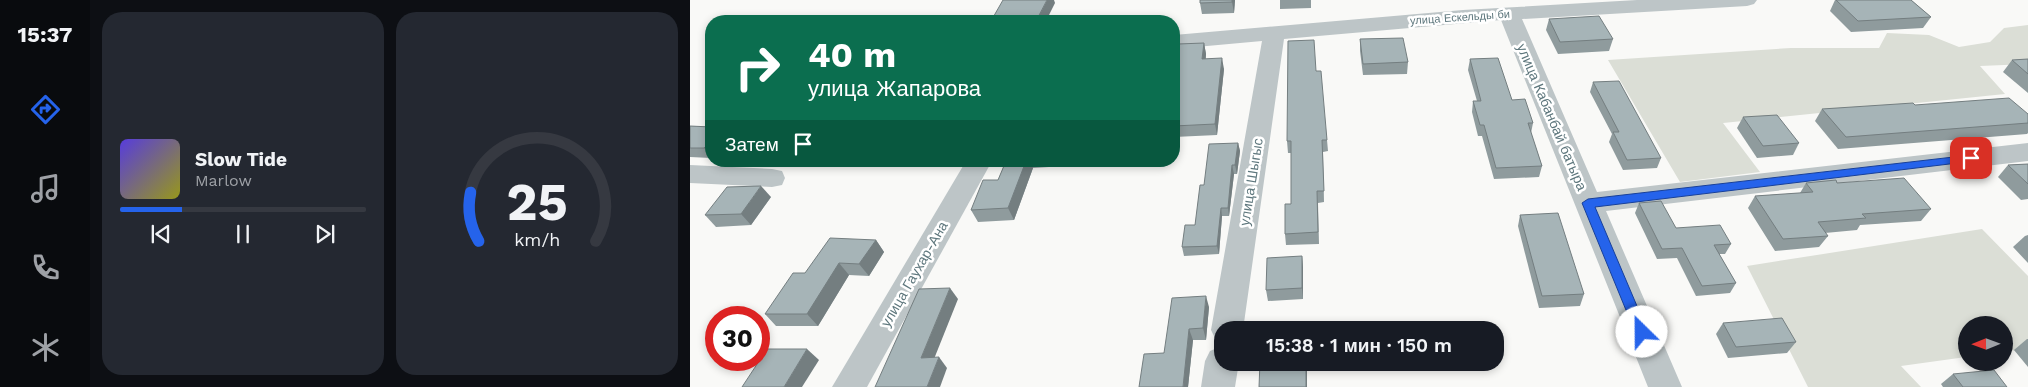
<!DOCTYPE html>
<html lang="ru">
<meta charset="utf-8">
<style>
body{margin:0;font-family:"Work Sans",sans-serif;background:#242831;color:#f1f3f6;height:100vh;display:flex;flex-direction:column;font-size:19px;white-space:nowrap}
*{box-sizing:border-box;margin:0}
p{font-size:16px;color:#9ea1a6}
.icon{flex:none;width:28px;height:28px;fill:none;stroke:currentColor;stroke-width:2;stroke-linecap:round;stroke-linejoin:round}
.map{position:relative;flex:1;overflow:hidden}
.side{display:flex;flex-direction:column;gap:12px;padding:12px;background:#0d0f14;width:600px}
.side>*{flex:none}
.banner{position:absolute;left:15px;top:15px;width:475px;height:152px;border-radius:20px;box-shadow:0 2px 8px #0003;background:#0b6e4f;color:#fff;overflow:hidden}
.needle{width:32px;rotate:269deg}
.buttons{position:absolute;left:1268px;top:316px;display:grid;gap:10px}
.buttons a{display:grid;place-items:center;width:55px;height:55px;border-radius:50%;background:#171b24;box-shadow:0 2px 8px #0003;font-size:25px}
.speed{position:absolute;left:15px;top:306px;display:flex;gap:10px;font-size:25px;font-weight:700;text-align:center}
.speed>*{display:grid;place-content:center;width:65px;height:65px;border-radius:50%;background:#171b24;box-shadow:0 2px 8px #0003;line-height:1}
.speed .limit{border:8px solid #d22;background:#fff;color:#111}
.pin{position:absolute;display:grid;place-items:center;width:42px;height:42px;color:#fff;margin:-21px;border-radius:10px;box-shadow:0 2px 8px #0006}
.me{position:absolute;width:55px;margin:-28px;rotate:337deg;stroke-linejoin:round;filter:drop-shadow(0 0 4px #0008)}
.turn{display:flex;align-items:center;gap:18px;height:105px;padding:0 20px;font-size:22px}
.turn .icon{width:65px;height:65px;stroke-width:2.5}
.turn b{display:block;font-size:35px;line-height:42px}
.then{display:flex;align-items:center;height:48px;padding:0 20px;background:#0003;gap:10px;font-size:19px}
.side .tile{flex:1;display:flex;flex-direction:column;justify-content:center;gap:8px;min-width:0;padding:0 18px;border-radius:20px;background:#242831}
.side .dial{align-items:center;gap:0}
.dial svg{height:130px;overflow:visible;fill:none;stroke:#363941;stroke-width:7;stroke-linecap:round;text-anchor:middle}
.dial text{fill:#f1f3f6;stroke:none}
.song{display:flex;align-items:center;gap:15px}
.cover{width:60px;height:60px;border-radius:8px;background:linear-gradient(135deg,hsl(250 70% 55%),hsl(60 70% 35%))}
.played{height:5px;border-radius:2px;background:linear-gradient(90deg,#2563eb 25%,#363941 25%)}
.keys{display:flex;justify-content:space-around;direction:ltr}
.side .tiles{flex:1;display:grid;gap:12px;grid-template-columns:repeat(2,1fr)}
.trip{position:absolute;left:524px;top:321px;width:290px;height:50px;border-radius:20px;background:#171b24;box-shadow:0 2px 8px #0003;font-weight:600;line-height:50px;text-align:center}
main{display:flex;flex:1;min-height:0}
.dock{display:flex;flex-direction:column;width:90px;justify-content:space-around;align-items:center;background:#090b0e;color:#9ea1a6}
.dock .icon{width:35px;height:35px}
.dock .active{color:#2563eb}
.dock b{font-size:22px;color:#f1f3f6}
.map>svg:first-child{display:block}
.green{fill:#dbded6}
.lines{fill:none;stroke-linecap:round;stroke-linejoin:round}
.minor{fill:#bdc5c7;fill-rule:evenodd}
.wall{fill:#8f9b9d}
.shaded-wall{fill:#747e80}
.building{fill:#a6b4b7;stroke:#747e80}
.route{fill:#2563eb;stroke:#184099}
.labels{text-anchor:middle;stroke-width:5;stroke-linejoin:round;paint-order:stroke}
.far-street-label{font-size:11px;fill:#5e777d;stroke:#fff}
.street-label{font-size:14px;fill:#5e777d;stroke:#fff}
</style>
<main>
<nav class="dock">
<b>15:37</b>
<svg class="icon active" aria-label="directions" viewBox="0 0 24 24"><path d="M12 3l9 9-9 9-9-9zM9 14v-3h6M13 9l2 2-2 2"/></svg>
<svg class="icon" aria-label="music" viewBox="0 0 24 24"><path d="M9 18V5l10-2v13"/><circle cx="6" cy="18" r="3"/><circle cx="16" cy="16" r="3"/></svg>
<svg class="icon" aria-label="phone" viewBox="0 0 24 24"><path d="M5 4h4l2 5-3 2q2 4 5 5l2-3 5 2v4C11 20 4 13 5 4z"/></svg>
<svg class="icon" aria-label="climate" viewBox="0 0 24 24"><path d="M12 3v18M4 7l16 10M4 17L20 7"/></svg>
</nav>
<section class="side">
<div class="tiles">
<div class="tile">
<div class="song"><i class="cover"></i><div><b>Slow Tide</b><p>Marlow</p></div></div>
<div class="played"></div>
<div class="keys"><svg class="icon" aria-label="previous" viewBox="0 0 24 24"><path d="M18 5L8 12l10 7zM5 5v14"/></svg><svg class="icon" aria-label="pause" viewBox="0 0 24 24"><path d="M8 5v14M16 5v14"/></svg><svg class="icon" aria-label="next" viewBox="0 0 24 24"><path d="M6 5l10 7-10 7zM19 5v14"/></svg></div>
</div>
<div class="tile dial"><svg viewBox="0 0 100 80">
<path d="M14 69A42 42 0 1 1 86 69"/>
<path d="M14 69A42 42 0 0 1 9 39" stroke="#2563eb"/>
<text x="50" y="56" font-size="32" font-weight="700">25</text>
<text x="50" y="72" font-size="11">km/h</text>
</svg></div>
</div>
</section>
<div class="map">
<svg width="1338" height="387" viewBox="0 0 1338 387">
<rect width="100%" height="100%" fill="#f9f9f7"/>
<g class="green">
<polygon points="1338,25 1338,64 1290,66 1315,94 1033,123 1070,172 990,182 918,60 1101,48 1189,48 1197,33 1239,35 1269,47 1300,42 1314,28"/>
<polygon points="1292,229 1338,276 1338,348 1314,352 1314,325 1276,325 1276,357 1211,366 1231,387 1118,387 1057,266"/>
</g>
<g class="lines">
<g class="minor">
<polygon points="947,0 1067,0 1064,4 1057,6 832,19 907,192 1338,143 1338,161 916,211 992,387 958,387 811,20 594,39 553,330 532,330 532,342 526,340 521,330 572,41 484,49 484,35 773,10"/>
<polygon points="276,161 302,161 177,387 142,387"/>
<polygon points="0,165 82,169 92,171 95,178 92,185 82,187 0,183"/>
<polygon points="532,346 532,362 549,362 545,387 511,387 515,361 520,351"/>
</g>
</g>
<g class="wall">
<polygon points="510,0 545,0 544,13 512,14 510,3"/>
<polygon points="590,0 621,0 621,8 590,9"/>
<polygon points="1145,0 1221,0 1241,17 1233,28 1161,32 1140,11"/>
<polygon points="859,19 923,39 919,51 868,54 856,30"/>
<polygon points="670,39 718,62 717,74 673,75 670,51"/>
<polygon points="514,43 516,54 516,59 534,69 527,135 484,137 484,68"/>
<polygon points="780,59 822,100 843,123 841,133 852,166 849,177 804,179 792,136 788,136 782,112 783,101 787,101 778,70"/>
<polygon points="1338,59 1338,93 1313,72 1322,60"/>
<polygon points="626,71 637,140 638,151 633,152 634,202 628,203 629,244 596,245 595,234 601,204 601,153 598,153 597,141"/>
<polygon points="903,82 971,158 967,168 933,170 919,142 922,134 900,92"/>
<polygon points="1225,105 1338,114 1338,133 1337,134 1148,149 1125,121 1132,109"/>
<polygon points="1053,117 1109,143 1103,155 1067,158 1047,128"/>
<polygon points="0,126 21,127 21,158 0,157"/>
<polygon points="548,143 550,151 547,174 544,174 539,216 532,216 529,254 494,256 492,247 505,225 514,185"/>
<polygon points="316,161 361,161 359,167 343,168 324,220 288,222 281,210 308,180"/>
<polygon points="1338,164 1338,199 1331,200 1308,177 1318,165"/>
<polygon points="1116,183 1147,183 1241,209 1231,221 1170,225 1167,230 1135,233 1138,236 1129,247 1085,251 1058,208 1065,196 1110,193"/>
<polygon points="81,197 61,225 26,227 15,215"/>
<polygon points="949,203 986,228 1041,244 1035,254 1029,254 1046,283 1040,293 1006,296 987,258 967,259 945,213"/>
<polygon points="830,215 894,294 890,306 849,308 828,226"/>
<polygon points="1338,235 1338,263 1323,247 1335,236"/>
<polygon points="186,240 194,252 179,276 159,275 128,326 86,326 75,314 115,273"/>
<polygon points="612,256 613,268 613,299 578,301 576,290"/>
<polygon points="519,307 516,340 503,340 498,387 474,353"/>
<polygon points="1033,323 1106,342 1097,353 1038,358 1026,334"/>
<polygon points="1337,339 1338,339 1338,367 1324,350"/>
<polygon points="1263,374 1317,387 1253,387 1251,384"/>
</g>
<g class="shaded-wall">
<polygon points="357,0 364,0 365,3 356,21 346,21"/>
<polygon points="542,0 545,0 544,13 542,2"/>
<polygon points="514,43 516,54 514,69 512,59"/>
<polygon points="532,58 534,69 527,135 525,124"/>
<polygon points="21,141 21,156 14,148"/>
<polygon points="548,143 550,151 547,174 545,165"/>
<polygon points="336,161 340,161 343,168 324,220 318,208"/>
<polygon points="356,161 361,161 359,167"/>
<polygon points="542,165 544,174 539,216 538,208"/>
<polygon points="71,186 81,197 61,225 51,214"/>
<polygon points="531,208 532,216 529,254 527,246"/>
<polygon points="186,240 194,252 179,276 169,264"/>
<polygon points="612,256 613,268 613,299 612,288"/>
<polygon points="149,263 159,275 128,326 117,314"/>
<polygon points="260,288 268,299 240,369 231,358"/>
<polygon points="516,296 519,307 516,340 513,328"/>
<polygon points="499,329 503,340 498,387 493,387"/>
<polygon points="117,349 129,360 112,387 94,387"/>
<polygon points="249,357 257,368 250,387 237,387"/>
<rect x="616" y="362" width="1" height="25"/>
</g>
<g class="building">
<polygon points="313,0 357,0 346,21 301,21"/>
<polygon points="510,0 542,0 542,2 510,3"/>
<polygon points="1146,0 1221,0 1241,17 1168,21"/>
<polygon points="909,16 923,39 870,42 859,19"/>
<polygon points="713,38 718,62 673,64 670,39"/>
<polygon points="624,40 626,71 631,71 637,140 632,140 634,191 627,191 628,232 595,234 595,204 601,204 601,141 597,141 598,41"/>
<polygon points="514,43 512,59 532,58 525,124 484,126 484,68 488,44"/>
<polygon points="808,58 822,100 835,99 843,123 838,123 852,166 806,168 794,125 790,125 783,101 791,101 780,59"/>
<polygon points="1338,59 1338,74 1322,60"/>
<polygon points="929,81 971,158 937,160 923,132 929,132 903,82"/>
<polygon points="1319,98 1338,114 1338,123 1156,137 1132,109 1223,103 1225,105"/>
<polygon points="1087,115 1109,143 1073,146 1053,117"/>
<polygon points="0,126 21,127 21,141 14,148 0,148"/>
<polygon points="548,143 545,165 542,165 538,208 531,208 527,246 492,247 495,225 505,225 510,185 514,185 519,144"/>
<polygon points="316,161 336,161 318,208 281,210 293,180 308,180"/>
<polygon points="1338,164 1338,184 1318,165"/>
<polygon points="1214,178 1241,209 1172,214 1176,218 1128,222 1138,236 1093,239 1065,196 1123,192 1116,183 1146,180 1147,183"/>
<polygon points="71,186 51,214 15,215 37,187"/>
<polygon points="971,201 986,228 1030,225 1041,244 1024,245 1046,283 1012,286 992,248 972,249 949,203"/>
<polygon points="868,213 894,294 852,296 830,215"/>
<polygon points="140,238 186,240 169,264 149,263 117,314 75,314 103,273 115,273"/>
<polygon points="612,256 612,288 576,290 577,258"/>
<polygon points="260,288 231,358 249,357 237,387 185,387 229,289"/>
<polygon points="516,296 513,328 499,329 493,387 449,387 454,354 474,353 482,298"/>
<polygon points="1092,318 1106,342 1046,347 1033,323"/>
<polygon points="77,349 117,349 94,387 52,387"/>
<polygon points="570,362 616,362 616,387 569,387"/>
<polygon points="1304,370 1317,387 1273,387 1263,374"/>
</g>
<polygon class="route" points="1281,155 1286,158 1284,161 905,207 958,332 957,336 952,338 947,336 945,332 892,203 898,199"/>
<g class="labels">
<g class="far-street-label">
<text transform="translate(770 17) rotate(-4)" y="4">улица Ескельды би</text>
</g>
<g class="street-label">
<text transform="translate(862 117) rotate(67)" y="5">улица Кабанбай батыра</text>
<text transform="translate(561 182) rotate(-81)" y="5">улица Шыгыс</text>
<text transform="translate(224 274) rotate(-60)" y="5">улица Гаухар-Ана</text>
</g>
</g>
</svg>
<div class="buttons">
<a><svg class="needle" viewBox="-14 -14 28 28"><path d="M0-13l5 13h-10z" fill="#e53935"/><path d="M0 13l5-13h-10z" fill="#9ea1a6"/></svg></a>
</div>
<div class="speed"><div class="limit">30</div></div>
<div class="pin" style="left:1281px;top:158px;background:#d93025"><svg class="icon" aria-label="arrive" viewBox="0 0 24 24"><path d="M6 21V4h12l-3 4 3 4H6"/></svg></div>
<svg class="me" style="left:952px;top:332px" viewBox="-20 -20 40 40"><circle r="19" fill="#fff"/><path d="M0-13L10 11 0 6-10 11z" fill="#2563eb"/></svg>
<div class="trip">15:38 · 1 мин · 150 m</div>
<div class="banner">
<div class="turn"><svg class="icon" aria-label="right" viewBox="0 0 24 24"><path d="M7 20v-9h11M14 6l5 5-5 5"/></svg><div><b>40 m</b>улица Жапарова</div></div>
<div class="then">Затем<svg class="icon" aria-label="arrive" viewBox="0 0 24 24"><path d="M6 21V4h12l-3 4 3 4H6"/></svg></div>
</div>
</div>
</main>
